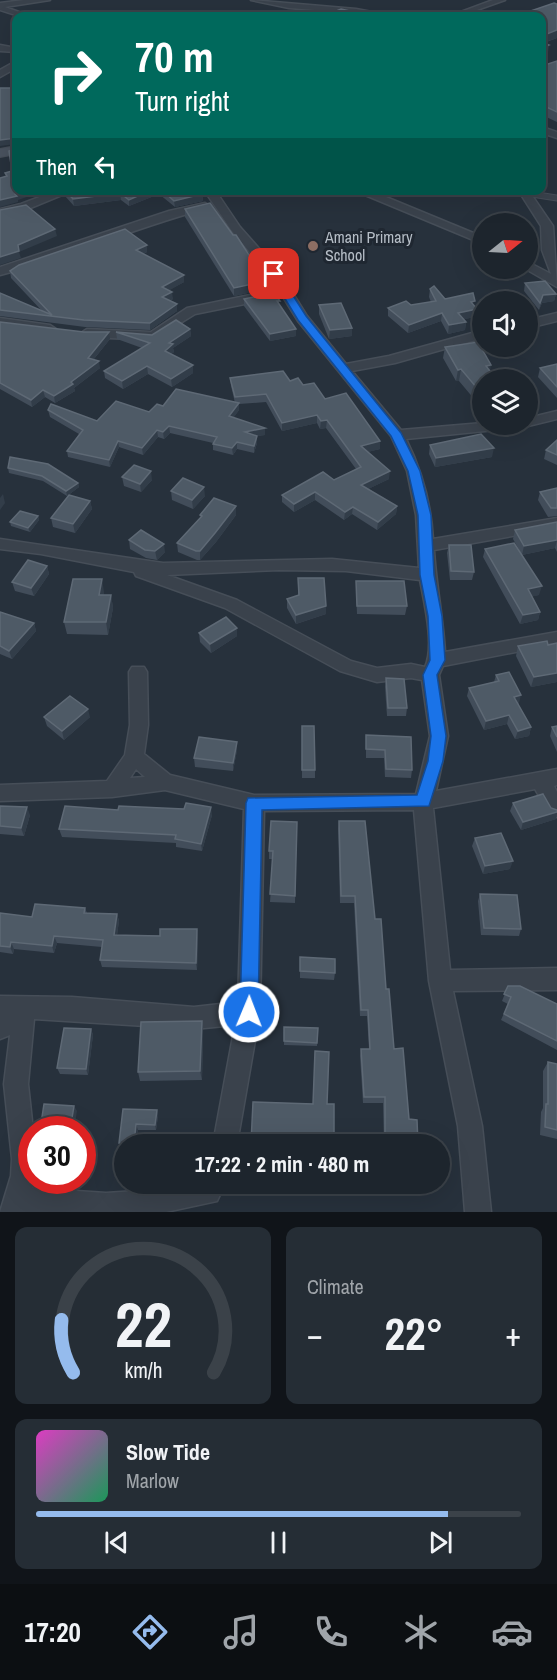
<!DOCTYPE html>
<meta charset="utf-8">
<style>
body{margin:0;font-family:"Archivo Narrow",sans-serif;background:#252d35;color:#f1f3f6;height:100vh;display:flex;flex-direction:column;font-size:22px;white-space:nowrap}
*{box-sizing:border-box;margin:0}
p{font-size:20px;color:#a0a5aa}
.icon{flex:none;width:33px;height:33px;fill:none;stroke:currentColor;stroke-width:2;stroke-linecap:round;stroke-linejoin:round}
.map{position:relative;height:1212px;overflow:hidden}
.sheet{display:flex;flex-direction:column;gap:15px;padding:15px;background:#101419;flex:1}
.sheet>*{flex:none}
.hud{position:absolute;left:12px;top:12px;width:534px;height:183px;border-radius:12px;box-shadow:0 6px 24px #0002,0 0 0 2px #3b4249;background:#00695c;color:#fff;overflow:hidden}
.needle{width:39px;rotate:72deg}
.buttons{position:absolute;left:472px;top:213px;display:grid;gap:12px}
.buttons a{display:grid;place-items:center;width:66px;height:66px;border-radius:50%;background:#1d252d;box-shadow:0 6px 24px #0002,0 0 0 2px #3b4249;font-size:30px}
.speed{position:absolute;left:18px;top:1116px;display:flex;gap:12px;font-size:30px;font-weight:700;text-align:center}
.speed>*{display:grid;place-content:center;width:78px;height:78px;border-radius:50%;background:#1d252d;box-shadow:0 6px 24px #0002,0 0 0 2px #3b4249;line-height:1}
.speed .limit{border:9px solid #d22;background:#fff;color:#111}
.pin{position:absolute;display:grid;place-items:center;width:51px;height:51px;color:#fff;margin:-26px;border-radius:12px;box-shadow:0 3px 9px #0006}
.me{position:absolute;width:66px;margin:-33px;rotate:1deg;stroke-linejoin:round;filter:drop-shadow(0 0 4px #0008)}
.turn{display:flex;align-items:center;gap:21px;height:126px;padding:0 24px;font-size:27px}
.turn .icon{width:78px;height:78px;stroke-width:2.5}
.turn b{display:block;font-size:42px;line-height:51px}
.then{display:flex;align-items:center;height:57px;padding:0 24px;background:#0003;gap:12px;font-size:22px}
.big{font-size:45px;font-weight:700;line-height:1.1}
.sheet .widget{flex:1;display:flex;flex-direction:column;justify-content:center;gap:9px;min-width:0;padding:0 21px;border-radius:12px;background:#252d35}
.sheet .dial{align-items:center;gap:0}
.dial svg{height:156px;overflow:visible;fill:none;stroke:#3b4249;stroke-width:7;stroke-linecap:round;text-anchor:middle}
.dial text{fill:#f1f3f6;stroke:none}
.song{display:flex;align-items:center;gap:18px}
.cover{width:72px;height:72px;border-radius:9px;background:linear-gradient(135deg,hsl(310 70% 55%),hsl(150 70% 35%))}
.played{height:6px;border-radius:3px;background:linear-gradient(90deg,#95bbed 85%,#3b4249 85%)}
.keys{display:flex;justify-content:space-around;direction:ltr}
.heat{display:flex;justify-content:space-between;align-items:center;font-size:33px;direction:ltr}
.sheet .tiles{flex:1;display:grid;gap:15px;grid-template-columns:1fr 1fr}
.widget:last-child{grid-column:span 2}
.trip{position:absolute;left:114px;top:1134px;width:336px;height:60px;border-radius:30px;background:#1d252d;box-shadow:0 6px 24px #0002,0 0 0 2px #3b4249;font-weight:700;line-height:60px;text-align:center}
.tab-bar{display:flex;height:96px;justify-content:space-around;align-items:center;background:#0c0f12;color:#a0a5aa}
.tab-bar .icon{width:42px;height:42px}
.tab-bar .current{color:#95bbed}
.tab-bar b{font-size:27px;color:#f1f3f6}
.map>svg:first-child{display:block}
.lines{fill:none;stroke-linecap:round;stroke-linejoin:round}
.lane-casing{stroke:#464e58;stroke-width:7}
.street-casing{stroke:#464e58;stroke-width:3}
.secondary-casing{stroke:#464e58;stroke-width:2}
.lane{stroke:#3a424c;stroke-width:5}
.street{fill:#3a424c;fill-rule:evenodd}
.secondary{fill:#49525e;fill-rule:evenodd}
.wall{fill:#424d5a}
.shaded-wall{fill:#323d49}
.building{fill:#4e5a66;stroke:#5e6975;stroke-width:1.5}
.route{fill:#1a73e8;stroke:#114b97;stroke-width:1.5}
.education-dot{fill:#8d6e63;stroke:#1f2731;stroke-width:2}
.labels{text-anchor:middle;stroke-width:6;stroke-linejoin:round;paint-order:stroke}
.far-poi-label{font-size:16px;fill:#b6bec7;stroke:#1f2731;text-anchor:start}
</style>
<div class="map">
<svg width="557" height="1212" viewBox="0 0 557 1212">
<rect width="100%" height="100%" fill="#27313c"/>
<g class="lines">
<defs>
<polyline id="lane" points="525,193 557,198"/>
<g id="street">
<polygon points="24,0 50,0 5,7 30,16 19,16 0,10 0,3"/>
<polygon points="251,0 356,9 393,16 289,8"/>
<polygon points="493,0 505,0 460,16 450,16"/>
<polygon points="123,14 145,16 119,16"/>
<polygon points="0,45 16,48 16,52 0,51"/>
<polygon points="16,61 16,68 0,77 0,70"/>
<polygon points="542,127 557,132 557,138 542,133"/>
<polygon points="58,190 74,190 28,209 0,215 0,209 21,204"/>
<path d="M204,190H215L240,227L279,271L307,316L346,364L389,356L483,330V338L395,363L352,371L401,430L483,423L521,424L514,428L406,439C422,471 431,503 433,539L557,518V528L434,550C436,584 443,617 445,652L557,632V644L443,666L439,675L448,736L436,791L557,769V785L554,786L557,792V817L550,815L535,789L433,808L450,970L557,968V990L453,991L482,1126L491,1212H465L458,1126L429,981L414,810L264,811L260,1012L237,1144H213L235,1025L194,1029L34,1019L28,1084L33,1130L32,1188L106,1193L152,1190L186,1184H225L217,1201L166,1212H0L11,1176L12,1159L4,1084L10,1035L0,1039V996L72,997L194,1007L238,1002L244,809L165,790L112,797L0,801V785L107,781L125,755L130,725L129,672L132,667H144L147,672L148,725L144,754L170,775L254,795L416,794L430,736L422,680L411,678L377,682L340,671L225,608L136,576L134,572L41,554L0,549V539L163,563L332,559L419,568L416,515L407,471L391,436L298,321L270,276L232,231ZM279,570L346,571L420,580C424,602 435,646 425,667L411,664L377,668L351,661L237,600L167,575ZM136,769L145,777L130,778Z"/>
<polygon points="353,190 369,190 483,237 483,244"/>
<polygon points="522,190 529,191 553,226 557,287 524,268 528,268 528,262 551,274 542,250 541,226 520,193"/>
<path d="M205,203L210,206L209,208C138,226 71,257 0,275V267L169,211Z"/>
<polygon points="265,292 271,296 269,299 195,314 153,340 87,337 81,333 87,329 151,332 187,308"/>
<polygon points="557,313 557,321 528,328 528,320"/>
<polygon points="0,318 50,325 56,329 50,333 0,326"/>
<polygon points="557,411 557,419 528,426 523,424 528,424 528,418"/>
</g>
<polygon id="secondary" points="16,146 16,154 0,157 0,149"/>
</defs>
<use href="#lane" class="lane-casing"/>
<use href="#street" class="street-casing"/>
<use href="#secondary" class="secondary-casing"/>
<use href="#lane" class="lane"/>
<use href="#street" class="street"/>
<use href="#secondary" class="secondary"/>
</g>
<g class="wall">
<polygon points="557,4 557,38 544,43 548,53 542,56 542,66 557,61 557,122 542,115 542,16"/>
<polygon points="64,190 199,190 202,194 203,201 175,207 159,194 129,206 121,200 74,206 65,196"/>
<polygon points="185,209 266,281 266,289 234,296 185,217"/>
<polygon points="147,245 147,252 143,254 184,282 169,290 173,299 170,301 177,304 177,311 150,330 85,327 0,316 0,293 43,312 11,278 10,271"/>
<polygon points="525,283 556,294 554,301 542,303 539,310 524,291"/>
<polygon points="430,289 445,299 474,306 475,317 464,319 466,322 465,330 448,334 441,321 408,333 388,316 388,308 411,305 431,302 429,297"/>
<polygon points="244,299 296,329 296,336 270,341 244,306"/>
<polygon points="319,305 352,336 329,339 319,314"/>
<polygon points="0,322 110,339 94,359 100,368 74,388 75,391 55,403 45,397 32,407 0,389"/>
<polygon points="190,329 191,336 173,348 174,352 171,354 193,365 193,373 172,387 148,374 123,389 105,378 104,371 142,348 117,339 116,332 152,335"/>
<polygon points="445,347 483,380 483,405 480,406 459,381 456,381 443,358"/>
<polygon points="557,364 557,398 538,377 540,368"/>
<polygon points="230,378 290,381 303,385 325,399 380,449 367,452 389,479 368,489 397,506 396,514 377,530 352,514 344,520 315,500 294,512 282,502 282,495 334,480 356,469 326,428 320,429 317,423 282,431 266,402 239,404 239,410 233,418 265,428 265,435 257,436 257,443 254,453 237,449 233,455 213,450 213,443 170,433 164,439 158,437 143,455 119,447 110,467 68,457 67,451 79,434 50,417 48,410 97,421 149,412 163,406 235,403 231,386"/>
<polygon points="557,440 557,465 544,459 546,450"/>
<polygon points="430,445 492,457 435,467 429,454"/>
<polygon points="8,468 78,483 79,487 67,496 43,481 9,473"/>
<polygon points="122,477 152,480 141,492 124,486"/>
<polygon points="557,488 557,516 548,517 538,500 540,492"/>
<polygon points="171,491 205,496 193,509 172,500"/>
<polygon points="90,501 92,509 75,533 53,527 51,518"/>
<polygon points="200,515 236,515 216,542 200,560 197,560 178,552 177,543 201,518"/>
<polygon points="38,516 39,520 30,532 11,526 10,522"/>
<polygon points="557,522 557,552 555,548 522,555 513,539 515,530"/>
<polygon points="129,540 165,552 157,560 146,558 130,549"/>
<polygon points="449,545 474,572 472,580 450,580 447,553"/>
<polygon points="485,549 539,595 532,596 540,612 538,620 520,624 483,557"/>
<polygon points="47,566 49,574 34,596 15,591 12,582"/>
<polygon points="298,578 326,614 296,624 287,608 287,599 298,595"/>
<polygon points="356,581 407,606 405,615 357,614 356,590"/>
<polygon points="104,592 103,595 111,595 113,608 108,635 67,634 64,622"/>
<polygon points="0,612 34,623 36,631 12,659 0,654"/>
<polygon points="199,633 237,636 211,653 200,642"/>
<polygon points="557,643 557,682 531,687 516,656 518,646"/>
<polygon points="496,675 519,703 518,704 531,727 529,736 515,739 507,724 484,730 467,696 469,688 494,682"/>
<polygon points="386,678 407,708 406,716 387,716 385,687"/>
<polygon points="44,717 90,717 64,740 47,726"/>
<polygon points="557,726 557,752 550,736 552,727"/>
<polygon points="302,735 315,770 315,778 302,778"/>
<polygon points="366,735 412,770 411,778 385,777 384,758 366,758"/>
<polygon points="237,742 237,750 233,771 195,767 194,758"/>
<polygon points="513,803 551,808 556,819 521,830 510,811"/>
<polygon points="0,806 30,815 24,836 0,834"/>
<polygon points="184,809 212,815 202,851 176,847 176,843 62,837 59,829 118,810"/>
<polygon points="339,821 375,919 394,1049 409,1119 418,1144 384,1144 383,1103 363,1103 360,1056 361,1049 369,1049 367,1016 360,1016 354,903 340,903 338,829"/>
<polygon points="297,822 295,903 270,902 273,859 269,859 269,851"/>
<polygon points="475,838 510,869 483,874 472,846"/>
<polygon points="480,894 521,929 519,936 481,935 478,901"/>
<polygon points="85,908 87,913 117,914 119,921 117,935 198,936 197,970 102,967 100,960 102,947 57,943 54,953 14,949 13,954 0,952 0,913 32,917"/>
<polygon points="300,957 335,973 334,980 300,978"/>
<polygon points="508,986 557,1004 557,1050 501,1020 508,1004 502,1001"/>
<polygon points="202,1021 203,1030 202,1080 140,1081 138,1072"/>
<polygon points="284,1027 318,1028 317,1046 284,1045"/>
<polygon points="91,1029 93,1035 88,1075 60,1074 57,1068"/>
<polygon points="548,1062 557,1064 557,1139 540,1135 541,1112 543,1108 543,1071"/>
<polygon points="253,1102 327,1104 334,1144 252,1144"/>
<polygon points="123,1109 157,1110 158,1116 156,1130 138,1130 136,1144 124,1144 124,1149 121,1148 119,1143"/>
</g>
<g class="shaded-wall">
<polygon points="557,30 557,38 542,43 542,36"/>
<polygon points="549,45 548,53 542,56 542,48"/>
<polygon points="16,138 16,144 0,146 0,140"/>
<polygon points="26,190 47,190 18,200 18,202 0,207 0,200"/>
<polygon points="151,190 159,190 159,194 129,206 129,200"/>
<polygon points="120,193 121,200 74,206 73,199"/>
<polygon points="202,194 203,201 175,207 174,201"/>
<polygon points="55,229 57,236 19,252 21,258 0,265 0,257 18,245"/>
<polygon points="147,245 147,252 136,257 136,250"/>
<polygon points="184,275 184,282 163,294 162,287"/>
<polygon points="266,281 266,289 234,296 234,288"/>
<polygon points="172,292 173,299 163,304 162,297"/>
<polygon points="556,294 554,301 542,303 539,310 543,295"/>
<polygon points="177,304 177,311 150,330 150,323"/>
<polygon points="477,309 475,317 456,321 458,313"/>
<polygon points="442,313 441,321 408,333 409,325"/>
<polygon points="466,322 465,330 448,334 449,325"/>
<polygon points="352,328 352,336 329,339 330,330"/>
<polygon points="190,329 191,336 173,348 174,352 166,358 165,351 169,343"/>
<polygon points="296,329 296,336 270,341 270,334"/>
<polygon points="109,332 110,339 89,365 88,358"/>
<polygon points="99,361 100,368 74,388 75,391 55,403 54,396"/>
<polygon points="193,365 193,373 172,387 171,379"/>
<polygon points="491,365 489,377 486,366"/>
<polygon points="147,366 148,374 123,389 122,381"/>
<polygon points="461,369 459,381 456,381 458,370"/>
<polygon points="43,390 45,397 32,407 31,400"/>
<polygon points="482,394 483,394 483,405 480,406"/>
<polygon points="239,403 239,410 230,423 229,416"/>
<polygon points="317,415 317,423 282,431 282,423"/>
<polygon points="327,420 326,428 320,429 321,421"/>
<polygon points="169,426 170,433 164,439 163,432"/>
<polygon points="265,428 265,435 257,436 257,443 254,453 254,446 245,432"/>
<polygon points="157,430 158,437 143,455 142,448"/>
<polygon points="118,441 119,447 110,467 109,460"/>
<polygon points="380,441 380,449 360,454 361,446"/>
<polygon points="237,442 237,449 233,455 232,448"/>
<polygon points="494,448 492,457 435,467 436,458"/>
<polygon points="151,471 152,480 141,492 140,484"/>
<polygon points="390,471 389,479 360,493 361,485"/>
<polygon points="78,483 79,487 67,496 66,491"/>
<polygon points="204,487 205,496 193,509 192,500"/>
<polygon points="315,492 315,500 294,512 294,504"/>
<polygon points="3,494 5,503 0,510 0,498"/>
<polygon points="90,501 92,509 75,533 73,524"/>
<polygon points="236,506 236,515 216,542 200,560 200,551"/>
<polygon points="397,506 396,514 377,530 378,522"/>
<polygon points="353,507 352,514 344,520 345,512"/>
<polygon points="38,516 39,520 30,532 28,528"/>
<polygon points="557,540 555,548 522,555 524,546"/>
<polygon points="164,544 165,552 157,560 155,551"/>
<polygon points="47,566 49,574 34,596 31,588"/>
<polygon points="102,579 104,592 101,607 99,595"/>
<polygon points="542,586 539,595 526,598 528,589"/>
<polygon points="111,595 113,608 108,635 106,622"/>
<polygon points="326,606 326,614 296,624 296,615"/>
<polygon points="540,612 538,620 520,624 523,615"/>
<polygon points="34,623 36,631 12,659 9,651"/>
<polygon points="237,628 237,636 211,653 210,644"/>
<polygon points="557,673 557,682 531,687 534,677"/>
<polygon points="521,695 519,703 512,705 514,697"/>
<polygon points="88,709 90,717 64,740 62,731"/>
<polygon points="509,715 507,724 484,730 486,721"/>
<polygon points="531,727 529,736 515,739 518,731"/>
<polygon points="237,742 237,750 233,771 233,763"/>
<polygon points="27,807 30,815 24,836 21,828"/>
<polygon points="211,807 212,815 202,851 201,844"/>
<polygon points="557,812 556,819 521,830 523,822"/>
<polygon points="513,861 510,869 483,874 485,866"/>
<polygon points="117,914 119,921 116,942 114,935"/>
<polygon points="197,929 198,936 197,970 196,963"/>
<polygon points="54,936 57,943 54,953 52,946"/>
<polygon points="11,942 14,949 13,954 10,947"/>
<polygon points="202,1021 203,1030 202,1080 200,1071"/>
<polygon points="91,1029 93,1035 88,1075 86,1069"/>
<polygon points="74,1106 77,1111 74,1130 70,1130"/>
<polygon points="157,1110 158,1116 156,1130 155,1125"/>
<polygon points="136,1124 138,1130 136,1144 134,1144"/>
</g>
<g class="building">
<polygon points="554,3 557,4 557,30 542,36 542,16 516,16"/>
<polygon points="341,9 372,16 294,16 304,11 324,16"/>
<polygon points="542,42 549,45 542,48"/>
<polygon points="542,54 542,66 557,61 557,112 542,105"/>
<polygon points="0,88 16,88 16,148 16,138 0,140"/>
<polygon points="16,149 16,190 26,190 15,194 17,196 0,200 0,178 7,176 5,173 12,171 9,151"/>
<polygon points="65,190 151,190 129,200 120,193 73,199"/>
<polygon points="162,190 199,190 202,194 174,201"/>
<polygon points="210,203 233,235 236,235 266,281 234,288 185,209"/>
<polygon points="26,205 55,229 18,245 19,251 0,257 0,210"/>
<polygon points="125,229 147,245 136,250 184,275 162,287 172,292 162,297 177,304 150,323 84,320 0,310 0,293 52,315 10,271 19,265"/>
<polygon points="545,281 556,294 543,295 540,303 525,283"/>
<polygon points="434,286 445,299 473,293 475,301 471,302 477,309 458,313 466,322 449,325 442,313 409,325 388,308 406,301 411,305 436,301 430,289"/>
<polygon points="274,293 280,301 277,301 296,329 270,334 244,299"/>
<polygon points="341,303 352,328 330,330 319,305"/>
<polygon points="176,320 190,329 169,343 173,344 165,351 193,365 171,379 147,366 122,381 104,371 150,343 116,332 152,335"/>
<polygon points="0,322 84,332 109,332 88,358 99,361 71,382 73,384 54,396 43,390 31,400 0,383"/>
<polygon points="478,342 491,365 486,366 497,380 483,380 483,394 482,394 461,369 458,370 445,347"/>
<polygon points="557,364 557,387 540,368"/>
<polygon points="283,371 290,381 298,378 303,385 314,383 325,399 346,393 380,441 361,446 390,471 361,485 397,506 378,522 353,507 345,512 315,492 294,504 282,495 323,472 334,480 361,467 327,420 321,421 317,415 282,423 266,394 235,397 230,378"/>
<polygon points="176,389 239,403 229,416 265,428 245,432 257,436 254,446 237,442 232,448 213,444 217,437 169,426 163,432 157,430 142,448 118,441 109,460 67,451 83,430 48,410 51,404 97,421 116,401 149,412 157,404 163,406"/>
<polygon points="481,434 494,448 436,458 430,445"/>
<polygon points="557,440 557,455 546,450"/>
<polygon points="10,457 48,464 78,483 66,491 42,476 8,468"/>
<polygon points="134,465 151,471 140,484 122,477"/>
<polygon points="183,478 204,487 192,500 171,491"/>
<polygon points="557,488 557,508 551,508 540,492"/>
<polygon points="69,495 90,501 73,524 51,518"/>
<polygon points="214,498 236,506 215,533 200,551 196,551 177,543 202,516 200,515"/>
<polygon points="20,511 38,516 28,528 10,522"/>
<polygon points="557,522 557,540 524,546 515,530"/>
<polygon points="141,530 164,544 155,551 145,550 129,540"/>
<polygon points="514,543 542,586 528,589 540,612 523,615 485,549"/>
<polygon points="449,545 471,545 474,572 451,571"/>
<polygon points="28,560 47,566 31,588 12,582"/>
<polygon points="298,578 324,578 326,606 296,615 287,599 299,595"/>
<polygon points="73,579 102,579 99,595 111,595 106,622 64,622"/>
<polygon points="356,581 404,581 407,606 357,606"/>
<polygon points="0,612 34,623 9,651 0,646"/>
<polygon points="226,617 237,628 210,644 199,633"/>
<polygon points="547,641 548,645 557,643 557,673 534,677 518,646"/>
<polygon points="509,672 521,695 514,697 531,727 518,731 509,715 486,721 469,688 499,681 496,675"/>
<polygon points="386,678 404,679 407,708 388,708"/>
<polygon points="70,696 88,709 62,731 44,717"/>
<polygon points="302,726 314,726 315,770 302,770"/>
<polygon points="557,726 557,737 552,727"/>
<polygon points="366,735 411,737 412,770 386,769 385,750 366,749"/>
<polygon points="199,737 237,742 233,763 194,758"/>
<polygon points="543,794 551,808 557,810 557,812 523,822 513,803"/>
<polygon points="186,803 211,807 201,844 175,839 176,835 59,829 65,806 118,810 119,806 184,809"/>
<polygon points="0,806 27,807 21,828 0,826"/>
<polygon points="271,821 297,822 295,896 270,894 273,851 269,851"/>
<polygon points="339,821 365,821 375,919 381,919 386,989 389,989 394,1049 403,1048 409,1119 417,1120 418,1144 385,1144 385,1097 364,1097 361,1049 370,1049 368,1010 361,1010 355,896 341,896"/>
<polygon points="501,833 513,861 485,866 475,838"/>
<polygon points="480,894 517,895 521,929 484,928"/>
<polygon points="35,904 85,908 84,913 117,914 114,935 160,936 160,929 197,929 196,963 100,960 103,940 54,936 52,946 11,942 10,947 0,946 0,913 32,917"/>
<polygon points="300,957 335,959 335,973 300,971"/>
<polygon points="508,986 520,986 557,1004 557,1041 504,1014 511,997 504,994"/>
<polygon points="202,1021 200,1071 138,1072 141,1022"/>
<polygon points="284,1027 318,1028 317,1043 284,1041"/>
<polygon points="64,1028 91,1029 86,1069 57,1068"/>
<polygon points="315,1051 329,1052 327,1104 334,1104 334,1144 286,1144 286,1143 251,1143 253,1102 313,1104"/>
<polygon points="548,1062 557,1064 557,1130 545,1127 546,1104 548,1104"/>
<polygon points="44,1104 74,1106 70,1130 40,1130"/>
<polygon points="123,1109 157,1110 155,1125 136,1124 134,1144 119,1143"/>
</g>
<polygon class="route" points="271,272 278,272 306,316 401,433 420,471 431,515 434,575 442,616 445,660 437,675 446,736 443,761 429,806 262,810 258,1012 256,1019 249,1021 243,1019 240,1012 246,803 248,798 417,795 428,761 431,736 423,675 430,660 428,616 420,575 418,515 408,471 391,436 298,320 270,274"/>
<circle class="education-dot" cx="313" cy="246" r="6"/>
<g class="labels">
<g class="far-poi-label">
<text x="325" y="243">Amani Primary<tspan x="325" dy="18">School</tspan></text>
</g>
</g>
</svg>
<div class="buttons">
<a><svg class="needle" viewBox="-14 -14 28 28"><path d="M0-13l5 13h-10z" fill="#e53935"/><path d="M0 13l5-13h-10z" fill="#a0a5aa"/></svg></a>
<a><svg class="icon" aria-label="sound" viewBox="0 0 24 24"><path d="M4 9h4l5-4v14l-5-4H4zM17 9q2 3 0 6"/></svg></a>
<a><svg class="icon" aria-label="layers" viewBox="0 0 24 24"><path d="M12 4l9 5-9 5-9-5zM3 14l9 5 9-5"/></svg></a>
</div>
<div class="speed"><div class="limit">30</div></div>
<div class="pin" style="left:274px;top:274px;background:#d93025"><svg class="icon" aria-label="arrive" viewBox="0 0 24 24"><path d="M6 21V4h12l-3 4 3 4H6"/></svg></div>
<svg class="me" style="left:249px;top:1012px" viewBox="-20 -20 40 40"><circle r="17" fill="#1a73e8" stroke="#fff" stroke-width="3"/><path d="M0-11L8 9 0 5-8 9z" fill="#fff"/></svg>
<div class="trip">17:22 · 2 min · 480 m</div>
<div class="hud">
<div class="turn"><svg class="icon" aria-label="right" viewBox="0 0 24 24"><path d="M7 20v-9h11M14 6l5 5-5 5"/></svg><div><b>70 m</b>Turn right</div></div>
<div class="then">Then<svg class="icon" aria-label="left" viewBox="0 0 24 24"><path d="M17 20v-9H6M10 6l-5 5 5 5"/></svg></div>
</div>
</div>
<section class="sheet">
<div class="tiles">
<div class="widget dial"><svg viewBox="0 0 100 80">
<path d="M14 69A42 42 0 1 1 86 69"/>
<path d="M14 69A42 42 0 0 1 8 42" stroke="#95bbed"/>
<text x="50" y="56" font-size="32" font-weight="700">22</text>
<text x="50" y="72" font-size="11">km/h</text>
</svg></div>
<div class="widget"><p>Climate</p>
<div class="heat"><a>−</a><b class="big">22°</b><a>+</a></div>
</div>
<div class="widget">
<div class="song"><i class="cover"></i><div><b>Slow Tide</b><p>Marlow</p></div></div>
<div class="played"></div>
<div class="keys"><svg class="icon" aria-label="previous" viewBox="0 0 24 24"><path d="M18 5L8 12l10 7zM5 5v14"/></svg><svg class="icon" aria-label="pause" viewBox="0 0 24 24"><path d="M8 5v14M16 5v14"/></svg><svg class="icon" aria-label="next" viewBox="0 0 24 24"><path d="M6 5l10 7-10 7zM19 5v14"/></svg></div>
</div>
</div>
</section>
<nav class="tab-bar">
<b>17:20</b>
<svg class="icon current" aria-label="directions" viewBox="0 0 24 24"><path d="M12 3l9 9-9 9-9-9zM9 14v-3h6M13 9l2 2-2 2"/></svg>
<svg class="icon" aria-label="music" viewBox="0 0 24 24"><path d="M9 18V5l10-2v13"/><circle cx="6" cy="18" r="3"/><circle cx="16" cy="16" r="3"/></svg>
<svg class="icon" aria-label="phone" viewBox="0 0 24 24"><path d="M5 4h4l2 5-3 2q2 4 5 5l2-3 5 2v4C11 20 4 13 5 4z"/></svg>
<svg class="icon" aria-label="climate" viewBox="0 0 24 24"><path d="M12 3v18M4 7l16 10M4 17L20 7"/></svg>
<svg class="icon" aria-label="car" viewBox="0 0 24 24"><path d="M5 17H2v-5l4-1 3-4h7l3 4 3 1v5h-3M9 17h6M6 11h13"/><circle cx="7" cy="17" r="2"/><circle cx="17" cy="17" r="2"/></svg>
</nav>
